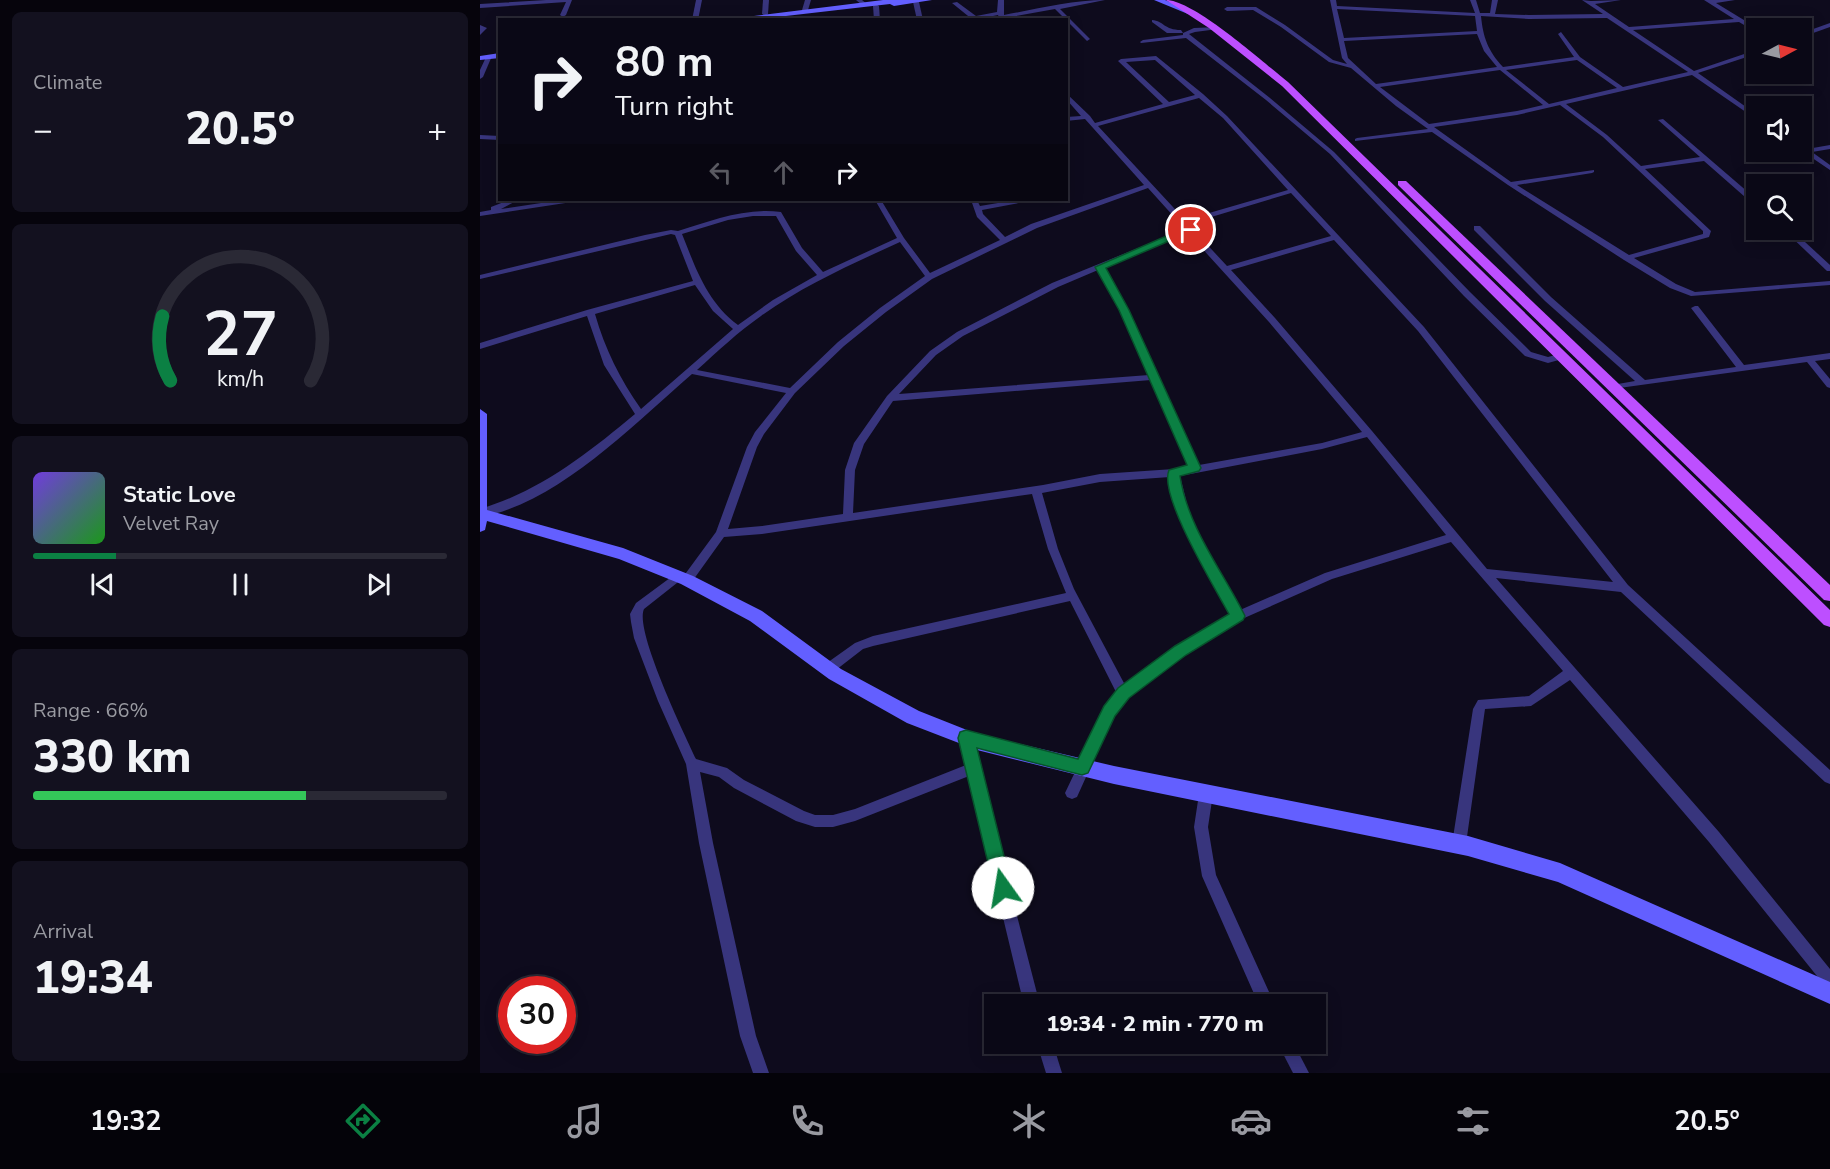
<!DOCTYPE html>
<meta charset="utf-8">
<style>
body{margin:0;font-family:"Nunito Sans",sans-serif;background:#13111f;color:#f1f3f6;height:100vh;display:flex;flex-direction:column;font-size:22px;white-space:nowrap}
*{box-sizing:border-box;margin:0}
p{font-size:20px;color:#999aa1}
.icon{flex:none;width:33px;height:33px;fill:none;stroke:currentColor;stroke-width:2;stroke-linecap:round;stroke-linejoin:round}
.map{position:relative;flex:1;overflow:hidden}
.details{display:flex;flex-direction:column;gap:12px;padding:12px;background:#06040c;width:480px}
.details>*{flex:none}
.top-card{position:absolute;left:18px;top:18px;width:570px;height:183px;border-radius:0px;box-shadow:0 3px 15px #0003,0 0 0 2px #2a2935;background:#0a0816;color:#f1f3f6;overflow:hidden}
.needle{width:39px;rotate:83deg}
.fabs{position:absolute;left:1266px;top:18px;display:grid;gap:12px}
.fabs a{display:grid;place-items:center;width:66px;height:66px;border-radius:0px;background:#0a0816;box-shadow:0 3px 15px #0003,0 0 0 2px #2a2935;font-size:30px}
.speed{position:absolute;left:18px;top:976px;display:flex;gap:12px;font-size:30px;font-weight:700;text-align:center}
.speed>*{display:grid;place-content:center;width:78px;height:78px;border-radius:50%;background:#0a0816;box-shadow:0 3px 15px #0003,0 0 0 2px #2a2935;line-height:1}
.speed .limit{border:9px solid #d22;background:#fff;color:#111}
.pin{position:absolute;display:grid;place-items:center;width:51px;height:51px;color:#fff;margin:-26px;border:3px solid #fff;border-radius:50%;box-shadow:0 2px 6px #0007}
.me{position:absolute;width:66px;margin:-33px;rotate:347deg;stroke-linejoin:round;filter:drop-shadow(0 0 4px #0008)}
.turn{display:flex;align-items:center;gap:21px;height:126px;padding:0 18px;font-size:27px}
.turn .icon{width:78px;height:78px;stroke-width:2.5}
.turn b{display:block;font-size:42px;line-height:51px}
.lanes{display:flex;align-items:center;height:57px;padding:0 18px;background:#0003;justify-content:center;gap:30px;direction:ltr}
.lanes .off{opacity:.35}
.big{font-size:45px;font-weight:800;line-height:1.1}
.details .card{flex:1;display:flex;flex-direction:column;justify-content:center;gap:9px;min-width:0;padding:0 21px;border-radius:9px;background:#13111f}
.details .dial{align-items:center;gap:0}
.dial svg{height:156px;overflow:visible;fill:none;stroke:#2a2935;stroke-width:7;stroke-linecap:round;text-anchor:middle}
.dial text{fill:#f1f3f6;stroke:none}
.song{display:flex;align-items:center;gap:18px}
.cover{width:72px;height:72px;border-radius:9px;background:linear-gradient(135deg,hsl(260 70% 55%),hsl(120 70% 35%))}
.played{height:6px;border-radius:3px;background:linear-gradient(90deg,#0b8043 20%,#2a2935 20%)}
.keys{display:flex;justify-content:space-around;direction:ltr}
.heat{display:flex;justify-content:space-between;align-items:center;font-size:33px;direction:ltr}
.charge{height:9px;border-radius:4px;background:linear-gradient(90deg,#34c759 66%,#2a2935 0)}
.trip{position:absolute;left:504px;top:994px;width:342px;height:60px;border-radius:0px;background:#0a0816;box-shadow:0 3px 15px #0003,0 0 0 2px #2a2935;font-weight:800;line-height:60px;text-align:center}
.menu{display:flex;height:96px;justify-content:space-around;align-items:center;background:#040309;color:#999aa1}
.menu .icon{width:42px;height:42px}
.menu .selected{color:#0b8043}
.menu b{font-size:27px;color:#f1f3f6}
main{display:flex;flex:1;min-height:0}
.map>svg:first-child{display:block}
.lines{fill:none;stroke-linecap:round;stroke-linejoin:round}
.street{fill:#38357d;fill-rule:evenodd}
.secondary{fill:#635fff;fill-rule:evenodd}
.primary{fill:#bd4fff;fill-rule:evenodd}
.route{fill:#0b8043;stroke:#07532c;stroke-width:1.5}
</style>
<main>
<section class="details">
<div class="card"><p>Climate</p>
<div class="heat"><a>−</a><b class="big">20.5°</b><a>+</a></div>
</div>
<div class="card dial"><svg viewBox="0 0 100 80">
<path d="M14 69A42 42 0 1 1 86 69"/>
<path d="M14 69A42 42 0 0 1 10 36" stroke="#0b8043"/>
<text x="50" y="56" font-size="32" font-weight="700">27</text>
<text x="50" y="72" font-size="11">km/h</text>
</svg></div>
<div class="card">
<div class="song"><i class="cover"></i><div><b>Static Love</b><p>Velvet Ray</p></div></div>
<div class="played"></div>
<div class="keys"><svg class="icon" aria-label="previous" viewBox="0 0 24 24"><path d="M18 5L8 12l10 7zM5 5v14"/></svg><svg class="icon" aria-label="pause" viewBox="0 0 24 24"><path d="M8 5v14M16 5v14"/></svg><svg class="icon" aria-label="next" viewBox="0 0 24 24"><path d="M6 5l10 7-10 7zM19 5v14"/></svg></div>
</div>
<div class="card"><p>Range · 66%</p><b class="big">330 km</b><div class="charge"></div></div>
<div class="card"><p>Arrival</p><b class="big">19:34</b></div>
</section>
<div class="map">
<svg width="1350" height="1073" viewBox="0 0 1350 1073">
<rect width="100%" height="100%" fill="#0e0b1d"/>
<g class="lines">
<g class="street">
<polygon points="66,0 92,0 86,15 83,17 80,15 86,2 0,8 0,4"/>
<polygon points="216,0 222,0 218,20 212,20"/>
<polygon points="283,0 289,0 288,14 285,16 282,14"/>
<polygon points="325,0 331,0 328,10 325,12 322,10"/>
<polygon points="376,0 382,0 387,4 382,5"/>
<polygon points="436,0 439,2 443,20 437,20 433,2"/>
<path d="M518,0H524V15C557,9 591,0 625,0L580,9L610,39L607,41L575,9L525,18V20H520L518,15L493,20L472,3L477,2L496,16L517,12Z"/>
<path d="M850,0H856L857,6L995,13L990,0H996L1000,13H1010L1012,0H1018L1015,14L1049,15L1123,14L1102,0L1111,1L1141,0L1115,4L1149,27L1254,19L1224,0H1255L1236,3L1277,28L1276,32L1259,22L1153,30L1214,71L1276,50V54L1218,73L1276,114V119L1212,75L1086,104L1127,135L1161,166L1220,157L1178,120L1183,119L1276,199V204H1273L1224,161L1165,169L1231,231L1229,237L1154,258L1196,284L1215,292L1350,281V285L1211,296L1190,288L1144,260L1028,185L952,132L875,141V139L877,138L948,129L916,106L871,68L849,62L801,27L773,10L747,11L744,9L747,7H776L805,25L853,60L867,64L862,58ZM857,9L995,16L997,31L864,38ZM1001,16L1049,19L1127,18L1208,72L1143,87L1100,57L1081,32L1078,34L1094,57L1023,67C1008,51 1003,37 1001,16ZM997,34L1004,51L1017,67L896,84L868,58L864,41ZM1097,60L1137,88L1069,104L1026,70ZM1020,70L1063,105L1037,111L949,124L900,87ZM1080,105L1123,137L1223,231V234L1149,255L1037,185L1112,173L1114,172V170L1031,182L954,127L1037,115Z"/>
<polygon points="396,4 399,6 400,20 394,20 393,6"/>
<path d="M672,20C684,21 684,30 701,30L703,33L714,28L738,27V29L715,32L709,34L790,98L854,152L990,292L1051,352L1068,357L1083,353L1086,354V358L1068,363L1045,356L984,296L850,154L786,100L706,38L661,43L660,42L663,40L703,35V33H687L672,22Z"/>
<polygon points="1350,23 1350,27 1322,37 1322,33"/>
<polygon points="0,25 7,28 0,35"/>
<polygon points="7,55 12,56 3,77 0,79 0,70"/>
<path d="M676,56L723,94L747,116L944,327L1148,585L1350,770V784L1345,782L1141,592L1016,578L1239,832L1350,969V988L1345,986L1229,842L1090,680L1051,706L1005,709L986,844L984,849L979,851L974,849L972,844L993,709L998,700L1049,696L1083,671L971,542L852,579L762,619L704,654L647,697L634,715L597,797L592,799L587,797L585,793L626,707L636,692L590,601L393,646L383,649L352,673L348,674L344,673L342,669L344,665L375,643L393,636L586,593L568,549L552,494L282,534L244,537L211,583H203L202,580L203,577L236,532L267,447L275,432L306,393L212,374C154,424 77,504 0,517V509C60,491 107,454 155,414L124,365L107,316L0,349V343L107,310L213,281L195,235L191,234L0,279V275L165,235L191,230L198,231C230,221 266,207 301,212L322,248L343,272L417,238L395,200H401L424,238L450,273L520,240L497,217L491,200H497L500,206L536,200H547L544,202L502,210L503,214L525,237L551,224L664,185L605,119L586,121V117L601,116L586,99V93L610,116L615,123L683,104L638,61L641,59ZM675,60L715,95L689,102L646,62ZM719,98L743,118L808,190L705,220L618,126ZM668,188L705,229L572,283L477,332L450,351L407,396L374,443L365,470L363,514L282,526L248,529L277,447L284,434L315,393L364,346L406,312L452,279L557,228ZM811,193L851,236L747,266L708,224ZM273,216H296L316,251L337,275L293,300L258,325C227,302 216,269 202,234L248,220ZM708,233L789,322L882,432L842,443L719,465L648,310L624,268ZM854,240L938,331L1133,582L1007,569L892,431L795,318L751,270ZM420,242L445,276L400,308L358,342L310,388L217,370C238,351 258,332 281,316C324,285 372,264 420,242ZM618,270L640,310L669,375L419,394L456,355L483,336L578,287ZM215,285L233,311L253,329L161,409C140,379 125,349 115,314ZM671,380L709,467L694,469L620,474L563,485L373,513L375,470L384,444L413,401ZM887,437L966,535L845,573L760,610L712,524L700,476L842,449ZM690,477L702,524L751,614L696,648L645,685L594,589L578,549L562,493L620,482Z"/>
<polygon points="0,135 20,136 20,140 0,139"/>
<polygon points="1350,145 1350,149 1332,152 1350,165 1350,170 1322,151 1322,146 1327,149"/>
<polygon points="29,200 38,200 21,209 81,200 96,200 92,202 0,216 0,212 11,210 11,207"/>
<polygon points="994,226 1000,226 1071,297 1165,380 1256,367 1211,308 1215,306 1218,306 1264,365 1350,353 1350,359 1335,361 1350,379 1350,388 1347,387 1327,362 1132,389 1130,387 1132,385 1155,381 1065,301 994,230"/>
<polygon points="1304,230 1312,230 1350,265 1350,271 1347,271"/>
<path d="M198,572L202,573L203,576L202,579L164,609C154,630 205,735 216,759L247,768L264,780L324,811L335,815H353L375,809L486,765L480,738L482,734L486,732L490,734L560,1005H544L489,776L375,821L353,827H335L316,821L254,788L239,777L220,772L233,843L276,1036L289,1073H273L260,1036L219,843L206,764L178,701L154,638L151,622L150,614L156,603Z"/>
<polygon points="726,788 731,790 733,794 728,827 736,875 795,1005 779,1005 722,876 714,827 719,794 721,790"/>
<polygon points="557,1044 573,1044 582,1073 566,1073"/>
<polygon points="798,1044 814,1044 829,1073 813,1073"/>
</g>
<g class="secondary">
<polygon points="403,0 452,0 414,6 410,4 271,20 242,20"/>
<polygon points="674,0 685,0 715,12 708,14"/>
<polygon points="20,53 20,58 0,60 0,56"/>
<polygon points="0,409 7,414 7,510 143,548 213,576 282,611 361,669 439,711 497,734 634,766 988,836 1080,863 1350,982 1350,1004 1078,882 988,856 634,784 497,750 427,723 349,679 270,621 201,584 139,559 7,521 5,530 0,532"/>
</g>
<g class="primary">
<path d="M686,0C714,0 784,63 808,82L1350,610V627L1344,625L802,86L729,28Z"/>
<polygon points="918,181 926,181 1350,585 1350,601 1344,600 918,185"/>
</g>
</g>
<path class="route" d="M707,227L715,230L626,268L649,310L721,468L719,471L700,476C708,528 742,570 765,616L763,620L706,655L649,698L635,716L608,773L602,775L497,748L532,888L529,894L523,897L517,894L514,888L478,738L480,732L486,730L598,759L624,706L638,688L695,646L749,614C735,588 678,495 689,470L707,465L639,310L615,267Z"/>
</svg>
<div class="fabs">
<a><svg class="needle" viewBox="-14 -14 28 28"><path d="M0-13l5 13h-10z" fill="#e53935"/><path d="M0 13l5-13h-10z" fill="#999aa1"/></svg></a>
<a><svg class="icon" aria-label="sound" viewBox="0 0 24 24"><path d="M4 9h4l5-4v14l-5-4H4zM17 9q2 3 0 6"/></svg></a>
<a><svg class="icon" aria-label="search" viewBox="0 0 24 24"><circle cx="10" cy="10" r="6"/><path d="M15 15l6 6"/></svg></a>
</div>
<div class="speed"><div class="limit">30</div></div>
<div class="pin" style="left:711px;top:230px;background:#d93025"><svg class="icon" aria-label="arrive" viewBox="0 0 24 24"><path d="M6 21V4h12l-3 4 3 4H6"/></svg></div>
<svg class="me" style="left:523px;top:888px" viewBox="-20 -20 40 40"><circle r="19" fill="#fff"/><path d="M0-13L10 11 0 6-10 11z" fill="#0b8043"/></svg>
<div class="trip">19:34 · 2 min · 770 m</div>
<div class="top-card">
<div class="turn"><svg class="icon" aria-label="right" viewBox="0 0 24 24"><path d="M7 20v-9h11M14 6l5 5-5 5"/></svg><div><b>80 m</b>Turn right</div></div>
<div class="lanes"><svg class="icon off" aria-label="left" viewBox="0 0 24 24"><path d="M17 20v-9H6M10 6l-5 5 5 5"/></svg><svg class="icon off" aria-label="ahead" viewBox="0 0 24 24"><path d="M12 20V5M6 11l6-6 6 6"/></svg><svg class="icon" aria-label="right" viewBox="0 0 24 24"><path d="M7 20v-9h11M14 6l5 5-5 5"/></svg></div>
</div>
</div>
</main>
<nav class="menu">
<b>19:32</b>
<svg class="icon selected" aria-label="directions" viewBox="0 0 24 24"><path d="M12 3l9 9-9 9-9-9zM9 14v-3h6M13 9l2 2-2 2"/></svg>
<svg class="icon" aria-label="music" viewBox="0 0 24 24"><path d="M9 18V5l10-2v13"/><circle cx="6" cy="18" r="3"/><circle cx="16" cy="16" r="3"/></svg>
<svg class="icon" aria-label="phone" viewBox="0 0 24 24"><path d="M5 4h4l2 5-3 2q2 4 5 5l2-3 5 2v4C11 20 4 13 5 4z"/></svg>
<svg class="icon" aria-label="climate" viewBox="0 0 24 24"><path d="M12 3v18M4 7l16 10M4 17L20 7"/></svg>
<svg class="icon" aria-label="car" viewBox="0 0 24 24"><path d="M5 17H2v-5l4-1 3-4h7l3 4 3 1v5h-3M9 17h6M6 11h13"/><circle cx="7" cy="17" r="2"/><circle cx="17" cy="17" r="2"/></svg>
<svg class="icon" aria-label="filters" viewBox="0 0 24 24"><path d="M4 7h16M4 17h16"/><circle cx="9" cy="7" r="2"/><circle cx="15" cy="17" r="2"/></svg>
<b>20.5°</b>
</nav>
